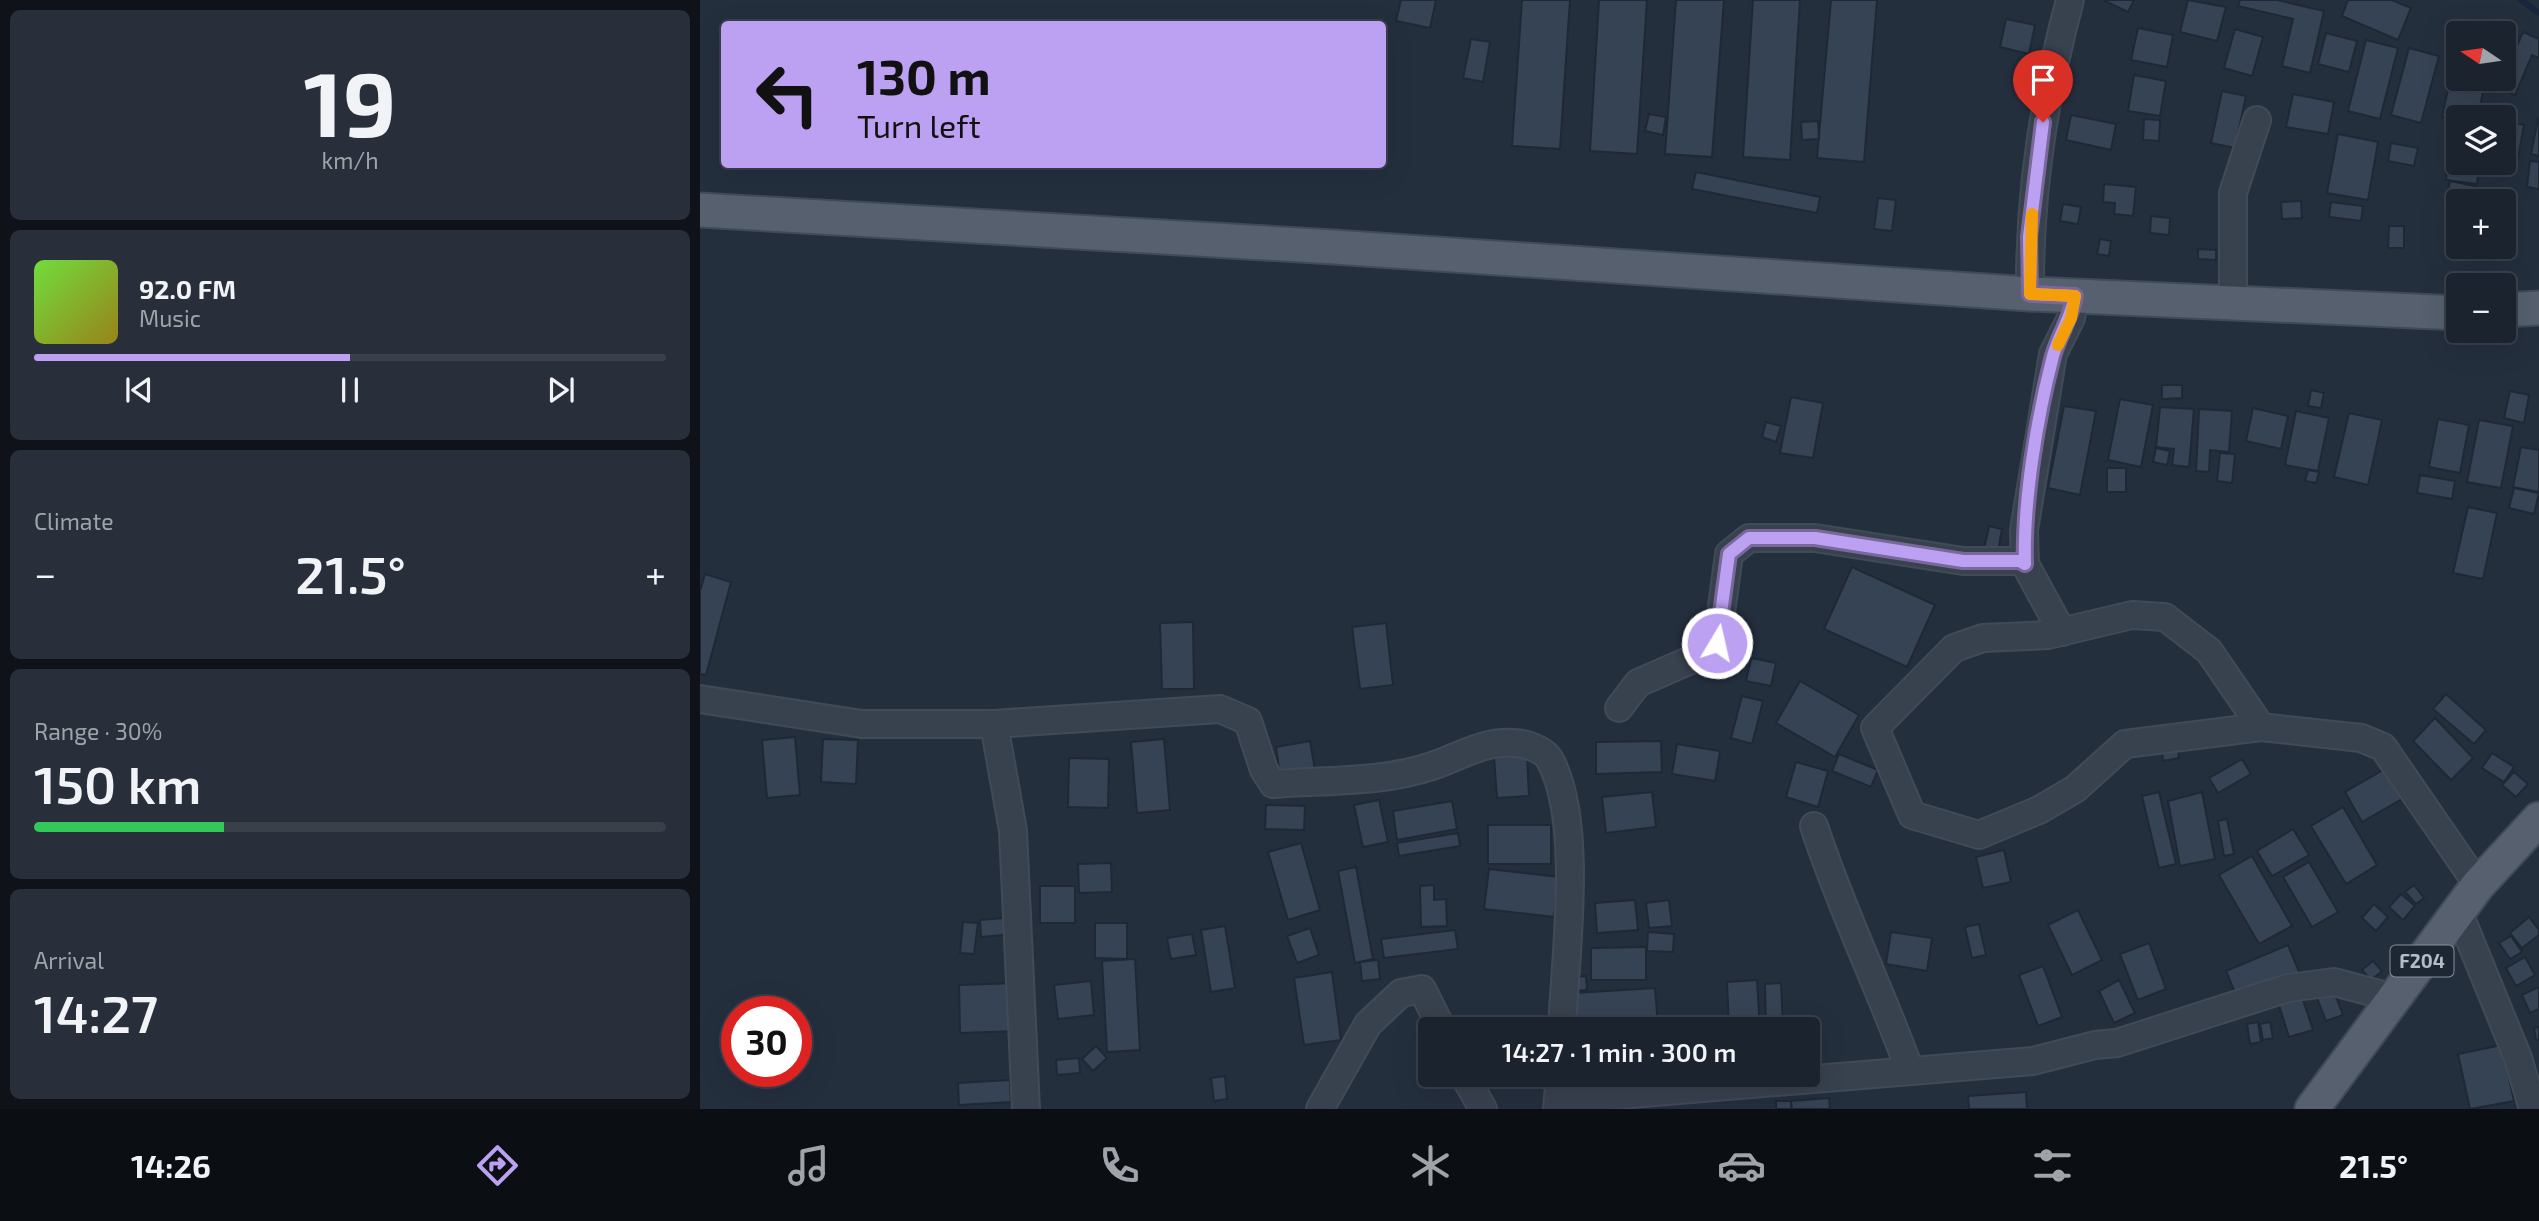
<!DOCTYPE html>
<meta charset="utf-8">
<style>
body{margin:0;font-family:"Exo 2",sans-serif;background:#282f3a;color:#f1f3f6;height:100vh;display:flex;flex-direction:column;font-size:26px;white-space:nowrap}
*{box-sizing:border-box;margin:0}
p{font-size:23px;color:#a0a4aa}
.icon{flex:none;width:38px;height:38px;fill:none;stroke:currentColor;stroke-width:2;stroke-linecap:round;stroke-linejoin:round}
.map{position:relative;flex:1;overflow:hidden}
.drawer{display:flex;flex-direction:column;gap:10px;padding:10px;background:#0f1319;width:700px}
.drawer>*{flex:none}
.banner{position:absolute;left:21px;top:21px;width:665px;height:147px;border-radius:7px;box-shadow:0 7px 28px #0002,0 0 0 2px #39404a;background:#bca0f2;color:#111;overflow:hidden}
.needle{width:46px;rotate:283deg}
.fabs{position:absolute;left:1746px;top:21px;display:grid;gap:14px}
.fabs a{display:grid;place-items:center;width:70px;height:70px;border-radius:7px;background:#1b232e;box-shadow:0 7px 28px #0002,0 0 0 2px #39404a;font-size:35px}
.speed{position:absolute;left:21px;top:996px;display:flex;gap:14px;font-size:35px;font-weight:700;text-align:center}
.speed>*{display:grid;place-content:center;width:91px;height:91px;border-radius:50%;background:#1b232e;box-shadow:0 7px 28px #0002,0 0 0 2px #39404a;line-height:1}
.speed .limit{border:10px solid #d22;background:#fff;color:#111}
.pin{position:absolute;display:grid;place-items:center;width:60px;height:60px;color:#fff;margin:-72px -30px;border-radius:50% 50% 50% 0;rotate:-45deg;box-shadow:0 0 7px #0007}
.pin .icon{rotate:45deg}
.me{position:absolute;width:77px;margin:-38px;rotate:9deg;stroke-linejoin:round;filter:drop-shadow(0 0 5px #0008)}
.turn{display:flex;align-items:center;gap:24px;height:147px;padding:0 21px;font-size:32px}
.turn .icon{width:91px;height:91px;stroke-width:2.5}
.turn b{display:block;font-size:49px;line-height:60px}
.big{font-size:52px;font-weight:600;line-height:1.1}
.drawer .widget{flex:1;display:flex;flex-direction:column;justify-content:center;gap:10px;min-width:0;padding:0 24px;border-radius:10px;background:#282f3a}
.drawer .dial{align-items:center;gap:0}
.dial b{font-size:91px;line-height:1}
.song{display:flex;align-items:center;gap:21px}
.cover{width:84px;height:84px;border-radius:10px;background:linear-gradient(135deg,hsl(100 70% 55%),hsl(50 70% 35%))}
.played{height:7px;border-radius:4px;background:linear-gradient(90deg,#bca0f2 50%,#39404a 50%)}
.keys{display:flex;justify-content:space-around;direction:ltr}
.heat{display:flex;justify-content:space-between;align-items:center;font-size:38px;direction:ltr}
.charge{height:10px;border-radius:5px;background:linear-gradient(90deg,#34c759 30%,#39404a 0)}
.trip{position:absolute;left:718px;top:1017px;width:402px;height:70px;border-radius:7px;background:#1b232e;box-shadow:0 7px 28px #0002,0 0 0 2px #39404a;font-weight:600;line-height:70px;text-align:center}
.dock{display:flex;height:112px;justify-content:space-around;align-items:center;background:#0b0e12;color:#a0a4aa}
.dock .icon{width:49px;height:49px}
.dock .current{color:#bca0f2}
.dock b{font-size:32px;color:#f1f3f6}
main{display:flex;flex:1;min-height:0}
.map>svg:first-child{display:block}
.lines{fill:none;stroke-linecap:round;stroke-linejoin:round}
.stream{stroke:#17263c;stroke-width:6}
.building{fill:#364354;stroke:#1f2835;stroke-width:2}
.minor-casing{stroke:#414a57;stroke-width:30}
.major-casing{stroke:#414a57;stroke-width:37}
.minor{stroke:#38414e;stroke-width:26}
.major{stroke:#56606e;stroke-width:33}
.route-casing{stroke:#7a689d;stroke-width:18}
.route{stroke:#bca0f2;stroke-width:12}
.slow{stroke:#f59e0b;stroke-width:12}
.labels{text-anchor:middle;stroke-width:7;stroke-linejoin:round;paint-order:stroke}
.shield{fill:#1d2633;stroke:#878f9c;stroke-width:2}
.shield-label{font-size:19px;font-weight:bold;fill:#b4bcc9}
</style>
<main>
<section class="drawer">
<div class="widget dial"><b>19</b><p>km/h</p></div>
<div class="widget">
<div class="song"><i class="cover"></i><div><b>92.0 FM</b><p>Music</p></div></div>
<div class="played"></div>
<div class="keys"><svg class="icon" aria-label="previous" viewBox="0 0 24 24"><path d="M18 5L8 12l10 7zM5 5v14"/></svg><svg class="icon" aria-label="pause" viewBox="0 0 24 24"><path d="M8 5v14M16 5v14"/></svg><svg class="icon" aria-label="next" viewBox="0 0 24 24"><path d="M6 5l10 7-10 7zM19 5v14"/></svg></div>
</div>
<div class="widget"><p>Climate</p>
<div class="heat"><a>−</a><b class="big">21.5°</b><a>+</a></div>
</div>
<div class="widget"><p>Range · 30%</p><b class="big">150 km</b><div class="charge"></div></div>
<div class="widget"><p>Arrival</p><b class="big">14:27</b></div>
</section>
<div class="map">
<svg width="1839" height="1109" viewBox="0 0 1839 1109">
<rect width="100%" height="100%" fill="#242f3e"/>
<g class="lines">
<polyline class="stream" points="1821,0 1839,13"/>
</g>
<g class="building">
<polygon points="701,0 736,0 730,28 696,21"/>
<polygon points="822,0 870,0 860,149 812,146"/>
<polygon points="899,0 947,0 937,154 890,151"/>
<polygon points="976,0 1024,0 1012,157 965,154"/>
<polygon points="1053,0 1100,0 1090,160 1043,157"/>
<polygon points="1131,0 1177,0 1164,162 1117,158"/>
<polygon points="1403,0 1434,0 1428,12"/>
<polygon points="1488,0 1526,7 1517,41 1480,32"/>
<polygon points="1540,0 1577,0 1624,11 1610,73 1582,66 1593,19 1538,6"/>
<polygon points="1648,0 1692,0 1711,8 1698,40 1642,16"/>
<polygon points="1306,19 1335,25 1329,54 1300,47"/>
<polygon points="1438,28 1473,35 1467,67 1431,60"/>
<polygon points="1535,29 1563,37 1552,76 1524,68"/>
<polygon points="1823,32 1839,39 1839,58 1832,55 1815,95 1798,89"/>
<polygon points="1626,33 1657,41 1649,72 1618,64"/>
<polygon points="771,39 790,42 783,82 763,78"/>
<polygon points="1666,40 1698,48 1680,119 1648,111"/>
<polygon points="1709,48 1739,56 1721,123 1691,115"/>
<polygon points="1434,75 1466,81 1460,116 1428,111"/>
<polygon points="1749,85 1783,92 1778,117 1759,117 1759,120 1742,117"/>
<polygon points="1522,91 1546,96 1535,148 1511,143"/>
<polygon points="1593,94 1634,102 1628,134 1586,127"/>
<polygon points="949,114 966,117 963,135 945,131"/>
<polygon points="1371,115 1416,124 1411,150 1366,140"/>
<polygon points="1444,119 1460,120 1459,141 1443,140"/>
<polygon points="1838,119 1839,120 1839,156 1831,154"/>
<polygon points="1118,121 1119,139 1102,140 1101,122"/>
<polygon points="1804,121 1824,125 1817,164 1804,162"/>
<polygon points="1752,129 1759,130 1759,163 1780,163 1777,184 1746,180"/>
<polygon points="1638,134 1678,142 1668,200 1627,193"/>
<polygon points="1691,143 1718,148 1714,166 1688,161"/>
<polygon points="1830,161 1839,162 1839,189 1827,187"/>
<polygon points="996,172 1120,197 1117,213 992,189"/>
<polygon points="1750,181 1775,186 1772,201 1746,199"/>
<polygon points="1404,184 1436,187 1433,216 1414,214 1415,203 1403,202"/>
<polygon points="1178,198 1196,200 1192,231 1174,229"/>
<polygon points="1601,201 1602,218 1582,219 1581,202"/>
<polygon points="1631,202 1663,206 1661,221 1629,217"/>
<polygon points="1363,204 1381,207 1378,224 1360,221"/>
<polygon points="1451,216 1470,218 1469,235 1450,233"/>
<polygon points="1689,226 1704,226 1704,248 1688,248"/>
<polygon points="1400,239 1411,241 1409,256 1397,254"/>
<polygon points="1498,249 1516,250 1516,260 1498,259"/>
<polygon points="1462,385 1482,385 1482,398 1462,399"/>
<polygon points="1611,390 1624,393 1621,408 1608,406"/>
<polygon points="1810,391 1829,395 1824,423 1804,418"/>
<polygon points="1091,397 1123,403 1113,458 1080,453"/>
<polygon points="1420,399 1453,405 1441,467 1408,460"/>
<polygon points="1364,406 1396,411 1380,495 1348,488"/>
<polygon points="1460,407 1494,409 1489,467 1472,465 1474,449 1456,447"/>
<polygon points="1553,408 1588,416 1581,449 1546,441"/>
<polygon points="1499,409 1532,411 1529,452 1510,450 1509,472 1496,471"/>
<polygon points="1596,411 1629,418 1618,471 1585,465"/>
<polygon points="1649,413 1682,420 1668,485 1634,477"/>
<polygon points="1738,419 1769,425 1760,473 1729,467"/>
<polygon points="1779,420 1813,426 1801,488 1767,482"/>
<polygon points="1066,422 1081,426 1076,442 1062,437"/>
<polygon points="1821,447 1839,450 1839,492 1813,487"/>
<polygon points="1456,448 1470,451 1467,465 1453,462"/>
<polygon points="1520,453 1535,454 1532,483 1517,481"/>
<rect x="1407" y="468" width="19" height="24"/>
<polygon points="1608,470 1619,472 1616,483 1605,481"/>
<polygon points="1720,475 1755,481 1752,499 1717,493"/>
<polygon points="1814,488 1839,493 1834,514 1809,508"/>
<polygon points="1768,507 1797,513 1783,579 1753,573"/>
<polygon points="1289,526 1302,529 1298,551 1284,549"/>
<polygon points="1152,567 1235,605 1207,667 1124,629"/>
<polygon points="5,574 31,582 6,675 0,674 0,591"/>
<polygon points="493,622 494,689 462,689 460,623"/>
<polygon points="686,623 693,685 660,689 652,627"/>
<polygon points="1035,650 1044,653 1038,669 1029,666"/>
<polygon points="1051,658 1076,663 1071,686 1046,681"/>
<polygon points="1100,681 1159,715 1135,757 1076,723"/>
<polygon points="1746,694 1786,730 1774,744 1733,709"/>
<polygon points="1042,696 1063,701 1052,744 1031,738"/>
<polygon points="1735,718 1773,758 1751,780 1713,741"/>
<polygon points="95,737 100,795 67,798 62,740"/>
<polygon points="123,739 158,740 156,784 121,782"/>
<polygon points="464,739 470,810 437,813 431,742"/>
<polygon points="610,741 615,770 580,775 576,747"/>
<polygon points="961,741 962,772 896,774 896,742"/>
<polygon points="977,744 1020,751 1015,781 972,774"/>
<polygon points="1478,749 1479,758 1463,761 1462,751"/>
<polygon points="1792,753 1814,767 1804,782 1782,768"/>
<polygon points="1139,754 1178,770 1171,787 1132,771"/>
<polygon points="827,756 829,796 797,798 794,757"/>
<polygon points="369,758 409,759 408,808 368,807"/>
<polygon points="1542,759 1551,774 1518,793 1509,778"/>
<polygon points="1096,762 1128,771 1118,807 1086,797"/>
<polygon points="1690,766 1707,796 1662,822 1645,792"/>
<polygon points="1814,772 1828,784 1816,797 1802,785"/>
<polygon points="952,792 956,827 906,833 902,797"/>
<polygon points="1459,792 1476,864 1459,868 1442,796"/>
<polygon points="1502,792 1515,859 1480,866 1468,801"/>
<polygon points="679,800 688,842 663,847 654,805"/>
<polygon points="752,801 757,829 697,840 693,811"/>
<polygon points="566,805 605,806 604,830 565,829"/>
<polygon points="1643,807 1677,865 1646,884 1611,826"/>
<polygon points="1527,819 1534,854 1524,856 1518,821"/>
<rect x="788" y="825" width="63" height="39"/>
<polygon points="1593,829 1609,855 1572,876 1557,851"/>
<polygon points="758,833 760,846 699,856 697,843"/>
<polygon points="601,843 620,910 588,920 568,852"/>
<polygon points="1304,850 1311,882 1283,888 1276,857"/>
<polygon points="1552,856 1592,926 1559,944 1519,875"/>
<polygon points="1609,862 1638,912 1612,927 1583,877"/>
<polygon points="411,863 412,892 379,893 378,864"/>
<polygon points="656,867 673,959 655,963 638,871"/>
<polygon points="789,869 859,877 854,917 784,909"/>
<polygon points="734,885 734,900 746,899 747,926 721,927 720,886"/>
<polygon points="1714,885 1724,898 1716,904 1705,892"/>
<rect x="340" y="886" width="35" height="37"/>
<polygon points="1701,894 1715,906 1703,920 1689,907"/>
<polygon points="935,900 938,930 897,933 895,903"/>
<polygon points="969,900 972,926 949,928 946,903"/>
<polygon points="1674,904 1688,917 1676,931 1662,918"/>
<polygon points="1378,910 1402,960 1372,975 1348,925"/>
<polygon points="315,917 316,934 281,937 280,920"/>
<polygon points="1829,917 1839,930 1839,935 1822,948 1810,933"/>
<polygon points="263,922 278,923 274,954 260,953"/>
<polygon points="395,923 427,923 427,959 395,958"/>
<polygon points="1279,924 1286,955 1272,958 1265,927"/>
<polygon points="525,926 535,988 511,992 501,930"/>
<polygon points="610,928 619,955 597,963 587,936"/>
<polygon points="755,930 758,949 684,958 681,939"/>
<polygon points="948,932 974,934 973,952 947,951"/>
<polygon points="1191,932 1232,938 1227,971 1186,964"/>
<polygon points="492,934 496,955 471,959 467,938"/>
<polygon points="1811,936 1822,952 1810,959 1799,943"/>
<polygon points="1449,943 1466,989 1438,1000 1420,954"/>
<polygon points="1588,945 1600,974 1538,1000 1526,971"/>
<polygon points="946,947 946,980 891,980 891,948"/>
<polygon points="1825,957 1835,975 1816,986 1806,968"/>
<polygon points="435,959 440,1050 407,1052 402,961"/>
<polygon points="678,960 680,979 662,981 660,962"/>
<polygon points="1673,961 1682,971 1671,980 1662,970"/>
<polygon points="1343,966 1362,1017 1338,1026 1319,975"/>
<polygon points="632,972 641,1040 604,1045 594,978"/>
<polygon points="886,976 887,990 874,991 872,977"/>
<polygon points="1057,980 1060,1029 1029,1029 1027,982"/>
<polygon points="1419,980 1435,1013 1414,1023 1399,991"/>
<polygon points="391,981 394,1015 358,1019 354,985"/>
<polygon points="317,983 319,1031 260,1033 259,985"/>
<polygon points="1081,983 1083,1029 1066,1029 1065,984"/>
<polygon points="1632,987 1643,1015 1626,1021 1615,993"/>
<polygon points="1839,987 1839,1009 1830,1013 1822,995"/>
<polygon points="955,988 958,1025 897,1029 896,1021 877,1022 875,993"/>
<polygon points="1602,997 1613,1030 1589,1037 1579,1005"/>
<polygon points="1558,1022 1561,1042 1550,1044 1547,1024"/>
<polygon points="1570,1022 1573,1038 1563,1040 1560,1024"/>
<polygon points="1839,1027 1839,1040 1836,1040 1834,1028"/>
<polygon points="1802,1045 1814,1101 1770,1109 1758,1054"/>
<polygon points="396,1046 407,1058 393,1071 382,1059"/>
<polygon points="379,1058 380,1073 357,1075 356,1060"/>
<polygon points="886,1074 946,1074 887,1081"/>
<polygon points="525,1076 527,1099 514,1101 511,1078"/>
<polygon points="310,1080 311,1102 259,1105 258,1083"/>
<polygon points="1326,1092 1327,1109 1269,1109 1268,1096"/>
<polygon points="1129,1098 1130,1109 1092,1109 1091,1101"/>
<rect x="1076" y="1101" width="15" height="8"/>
</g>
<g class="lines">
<defs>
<g id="minor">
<path d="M1330,294C1329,194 1344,96 1370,0"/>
<polyline points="1533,303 1533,193 1557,120"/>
<polyline points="1362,632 1325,564 1324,530 1353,354 1371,318 1375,296"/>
<path d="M0,699L162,724H294L520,709L548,721L564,770L573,784C624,780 682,783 732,766C759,757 783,741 813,743C824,743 844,749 850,760C884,823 865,957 862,1029"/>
<polyline points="919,708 938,683 1002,655 1017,643 1029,554 1049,538 1115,538 1263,561 1320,561 1325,564"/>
<polyline points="294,724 313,831 326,1109"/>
<polyline points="1561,727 1509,651 1465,617 1432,615 1348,635 1283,638 1254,648 1175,728 1212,815 1279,835 1339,810 1375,789 1425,744 1561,727 1661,738 1683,747 1778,885"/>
<path d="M1114,826C1141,909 1180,988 1210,1071"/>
<polyline points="1758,911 1818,1058 1833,1109"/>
<polyline points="763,1074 783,1109"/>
<polyline points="859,1100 1333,1061 1395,1045 1417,1043 1588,988 1634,982 1694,998"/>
<polyline points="620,1109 668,1024 701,993 722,989 742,1029"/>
<polyline points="857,1109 860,1074"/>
</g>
<g id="major">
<polyline points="0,210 634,247 1330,294 1759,313"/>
<polyline points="1804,310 1839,308"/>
<polyline points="1612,1109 1778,885 1839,819"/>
</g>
</defs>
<use href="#minor" class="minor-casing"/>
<use href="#major" class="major-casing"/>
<use href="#minor" class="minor"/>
<use href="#major" class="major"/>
</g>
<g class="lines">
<defs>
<path id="route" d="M1017,643L1029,554L1049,538H1115L1263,561H1320L1325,564C1323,502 1337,417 1353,356C1359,335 1371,318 1375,296L1330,294L1329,237L1343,122"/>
</defs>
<use href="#route" class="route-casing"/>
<use href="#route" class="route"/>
<polyline class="slow" points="1332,214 1330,294 1375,296 1371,318 1358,345"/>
</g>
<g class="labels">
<rect class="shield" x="1690.5" y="945.5" width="63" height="31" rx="5"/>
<g class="shield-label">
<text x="1722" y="968">F204</text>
</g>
</g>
</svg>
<div class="fabs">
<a><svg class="needle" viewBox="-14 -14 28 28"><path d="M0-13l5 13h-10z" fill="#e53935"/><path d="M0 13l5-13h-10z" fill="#a0a4aa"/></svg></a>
<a><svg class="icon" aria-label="layers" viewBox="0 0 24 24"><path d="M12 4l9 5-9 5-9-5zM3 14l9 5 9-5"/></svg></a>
<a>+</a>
<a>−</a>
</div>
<div class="speed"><div class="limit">30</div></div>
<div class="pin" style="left:1343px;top:122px;background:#d93025"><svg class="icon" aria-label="arrive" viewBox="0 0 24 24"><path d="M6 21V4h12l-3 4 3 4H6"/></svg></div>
<svg class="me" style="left:1017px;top:643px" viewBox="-20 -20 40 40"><circle r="17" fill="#bca0f2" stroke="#fff" stroke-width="3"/><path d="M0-11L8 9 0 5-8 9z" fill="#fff"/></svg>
<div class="trip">14:27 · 1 min · 300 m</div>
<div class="banner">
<div class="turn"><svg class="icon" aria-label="left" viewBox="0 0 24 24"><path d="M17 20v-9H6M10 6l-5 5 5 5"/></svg><div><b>130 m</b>Turn left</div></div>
</div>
</div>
</main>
<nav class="dock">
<b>14:26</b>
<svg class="icon current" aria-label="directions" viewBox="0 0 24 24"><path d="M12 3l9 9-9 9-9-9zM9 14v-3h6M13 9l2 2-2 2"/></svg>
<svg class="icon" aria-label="music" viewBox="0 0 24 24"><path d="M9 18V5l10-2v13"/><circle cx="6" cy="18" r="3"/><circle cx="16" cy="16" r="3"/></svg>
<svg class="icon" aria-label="phone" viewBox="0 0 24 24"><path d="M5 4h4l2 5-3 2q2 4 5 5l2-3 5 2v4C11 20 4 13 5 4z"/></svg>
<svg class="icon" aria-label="climate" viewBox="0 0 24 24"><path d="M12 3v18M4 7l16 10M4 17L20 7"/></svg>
<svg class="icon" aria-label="car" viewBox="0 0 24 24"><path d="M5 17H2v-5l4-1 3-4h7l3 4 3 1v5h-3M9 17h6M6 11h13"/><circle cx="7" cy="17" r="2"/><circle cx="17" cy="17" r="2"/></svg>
<svg class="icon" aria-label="filters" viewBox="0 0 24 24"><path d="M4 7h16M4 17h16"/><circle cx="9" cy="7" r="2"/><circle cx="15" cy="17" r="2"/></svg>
<b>21.5°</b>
</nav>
